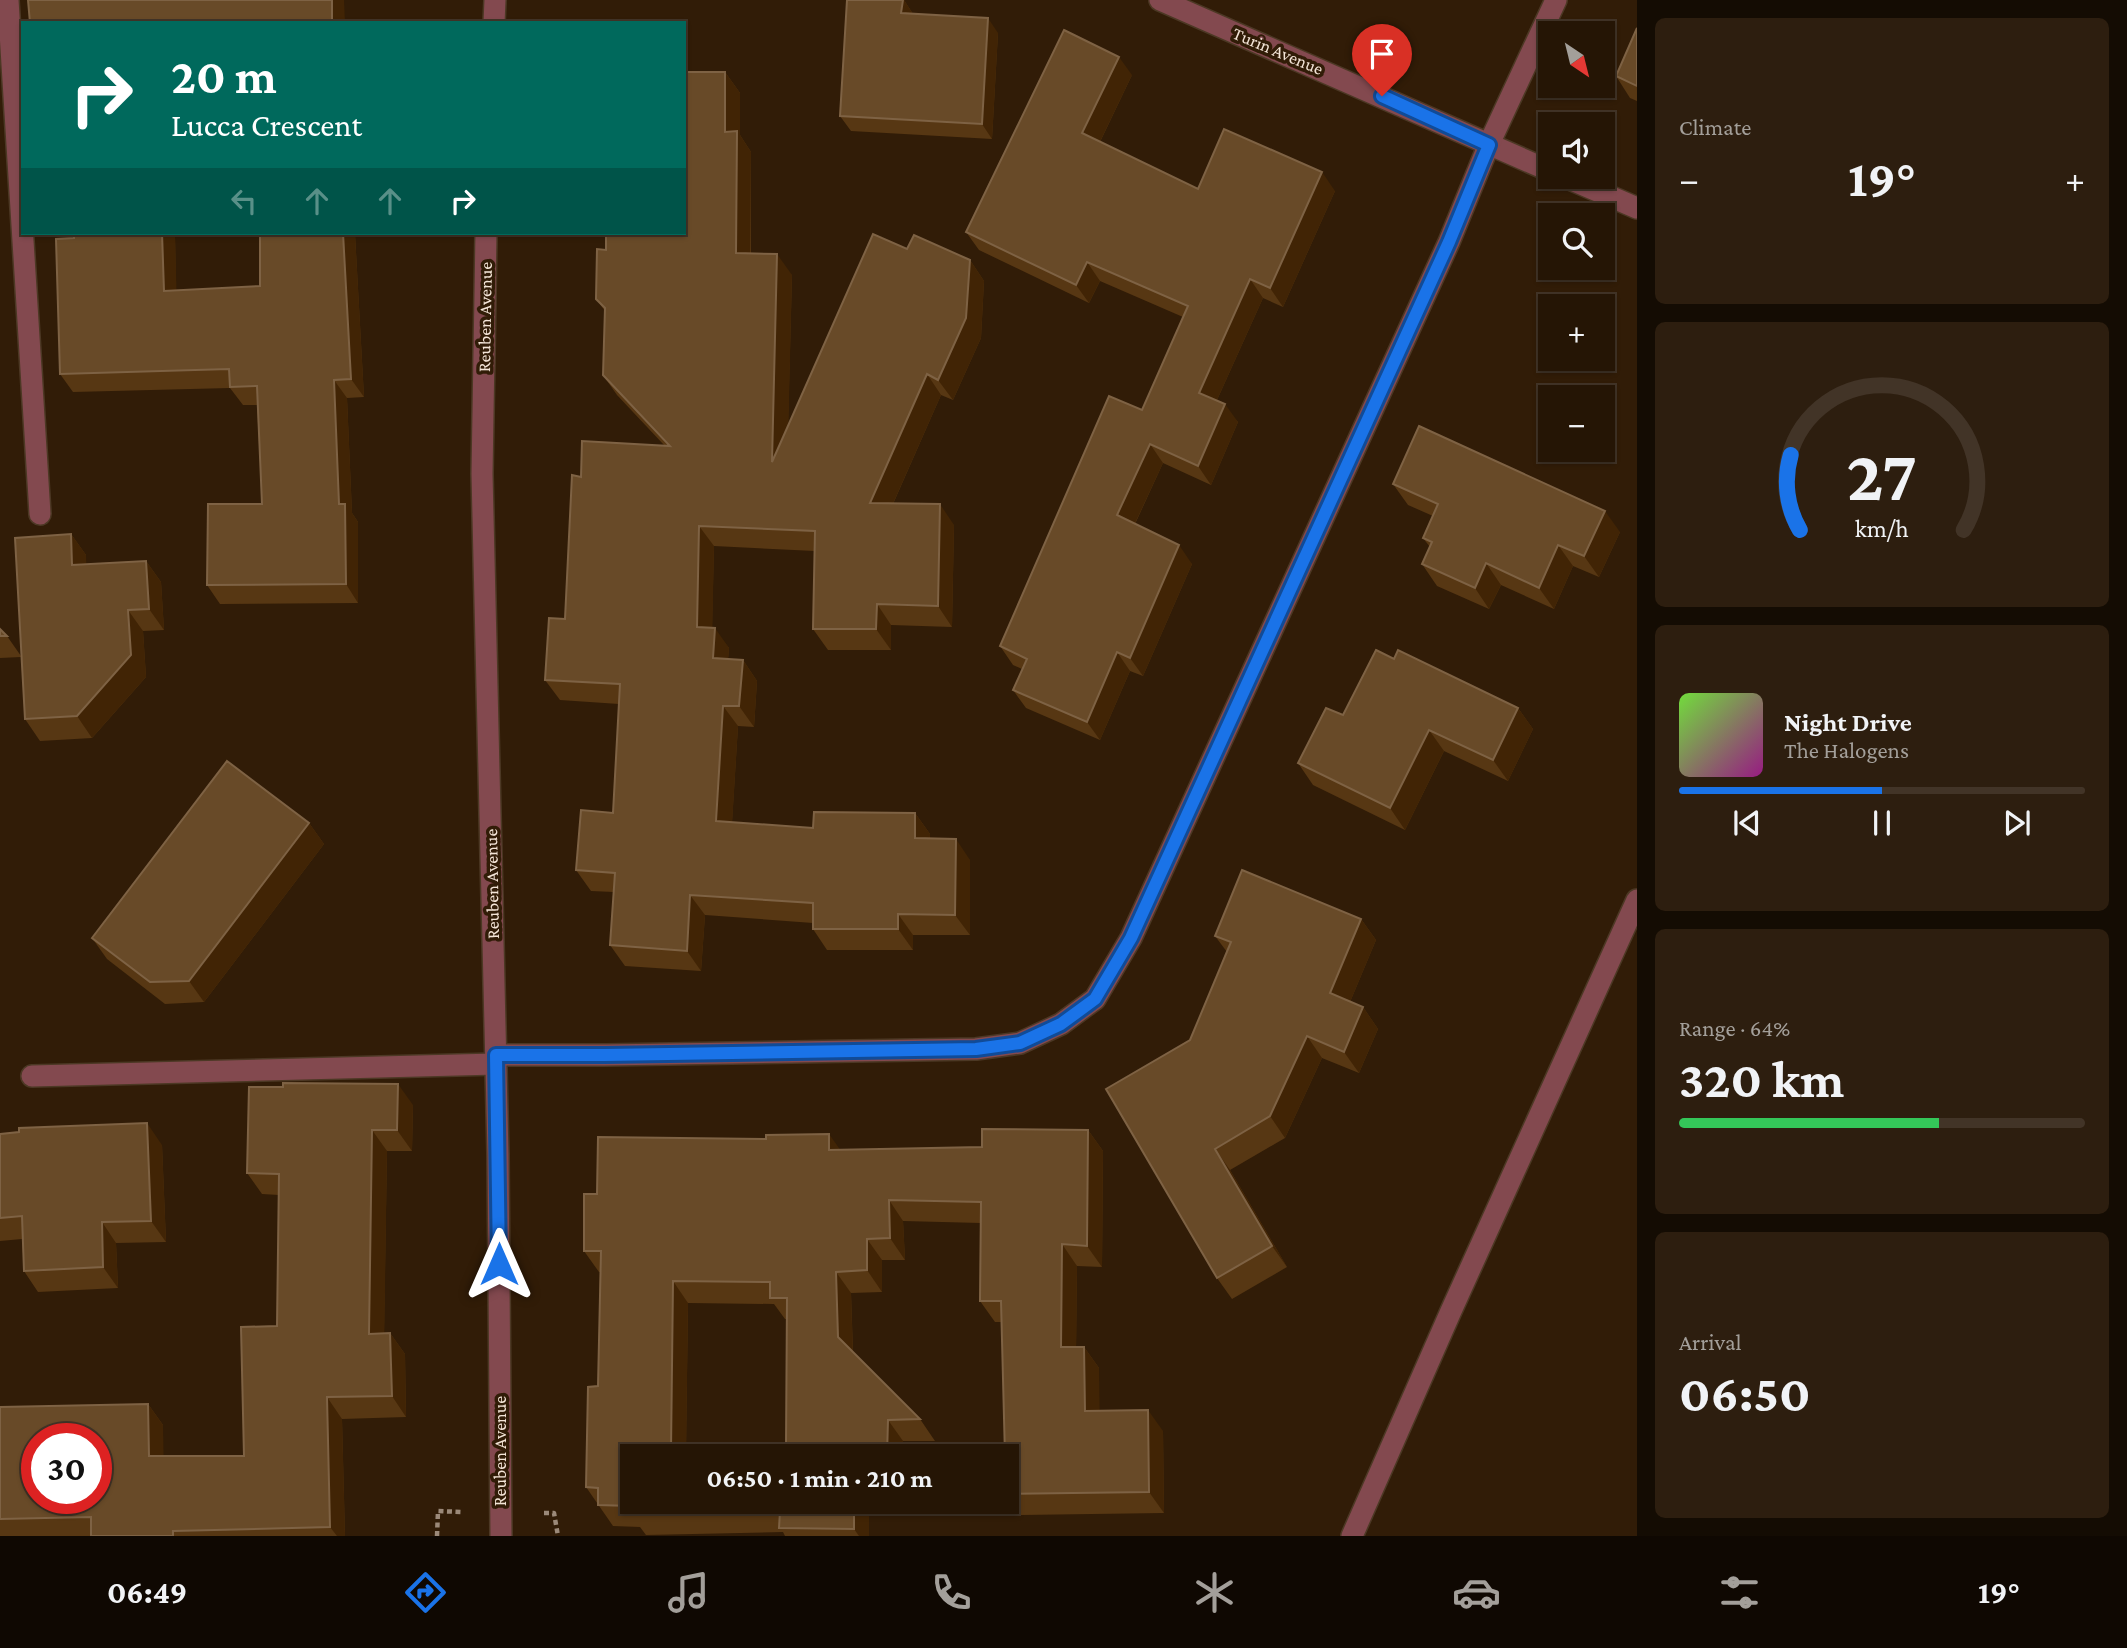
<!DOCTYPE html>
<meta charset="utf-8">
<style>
body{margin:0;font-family:"Crimson Pro",serif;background:#2d1e0f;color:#f1f3f6;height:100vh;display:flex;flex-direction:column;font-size:26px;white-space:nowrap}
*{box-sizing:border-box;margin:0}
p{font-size:23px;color:#a39f9a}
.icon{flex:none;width:38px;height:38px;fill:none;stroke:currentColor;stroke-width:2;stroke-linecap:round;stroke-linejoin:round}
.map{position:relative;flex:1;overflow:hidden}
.details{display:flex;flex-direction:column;gap:18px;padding:18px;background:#140c03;width:490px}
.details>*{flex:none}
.banner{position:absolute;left:21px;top:21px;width:665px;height:214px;border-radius:0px;box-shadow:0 2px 5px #0004,0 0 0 2px #423427;background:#00695c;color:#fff;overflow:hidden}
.needle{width:46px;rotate:145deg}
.controls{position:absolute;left:1538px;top:21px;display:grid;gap:14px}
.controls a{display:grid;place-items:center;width:77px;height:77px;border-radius:0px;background:#251505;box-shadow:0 2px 5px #0004,0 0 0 2px #423427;font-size:35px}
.speed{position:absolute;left:21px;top:1423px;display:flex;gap:14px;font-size:35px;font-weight:700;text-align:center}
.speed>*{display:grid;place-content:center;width:91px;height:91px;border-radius:50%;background:#251505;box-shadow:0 2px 5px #0004,0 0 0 2px #423427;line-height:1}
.speed .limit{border:10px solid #d22;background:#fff;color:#111}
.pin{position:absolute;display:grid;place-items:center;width:60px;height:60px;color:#fff;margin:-72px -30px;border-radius:50% 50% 50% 0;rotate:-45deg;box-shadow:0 0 7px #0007}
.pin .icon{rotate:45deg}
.me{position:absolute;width:77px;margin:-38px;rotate:0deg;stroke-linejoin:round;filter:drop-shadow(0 0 5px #0008)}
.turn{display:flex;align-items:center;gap:24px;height:147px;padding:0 35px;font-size:32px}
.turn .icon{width:91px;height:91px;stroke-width:2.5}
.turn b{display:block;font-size:49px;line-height:60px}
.lanes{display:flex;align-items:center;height:66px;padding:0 35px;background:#0003;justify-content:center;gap:35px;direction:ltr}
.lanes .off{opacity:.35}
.big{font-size:52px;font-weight:700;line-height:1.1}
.details .tile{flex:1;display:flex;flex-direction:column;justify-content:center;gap:10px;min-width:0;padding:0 24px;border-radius:10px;background:#2d1e0f}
.details .dial{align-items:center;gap:0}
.dial svg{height:182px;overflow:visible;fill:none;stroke:#423427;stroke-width:7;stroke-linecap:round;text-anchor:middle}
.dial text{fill:#f1f3f6;stroke:none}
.song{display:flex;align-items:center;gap:21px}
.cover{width:84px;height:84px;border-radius:10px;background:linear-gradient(135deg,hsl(100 70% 55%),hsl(310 70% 35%))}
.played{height:7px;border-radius:4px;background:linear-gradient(90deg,#1a73e8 50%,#423427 50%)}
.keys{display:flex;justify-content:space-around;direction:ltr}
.heat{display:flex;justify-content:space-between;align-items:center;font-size:38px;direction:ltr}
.charge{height:10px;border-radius:5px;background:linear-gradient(90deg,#34c759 64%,#423427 0)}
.trip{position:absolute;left:620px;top:1444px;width:399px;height:70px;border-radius:0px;background:#251505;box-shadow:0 2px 5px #0004,0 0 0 2px #423427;font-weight:700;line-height:70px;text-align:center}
.tabs{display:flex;height:112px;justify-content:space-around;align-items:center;background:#0f0802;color:#a39f9a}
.tabs .icon{width:49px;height:49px}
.tabs .active{color:#1a73e8}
.tabs b{font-size:32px;color:#f1f3f6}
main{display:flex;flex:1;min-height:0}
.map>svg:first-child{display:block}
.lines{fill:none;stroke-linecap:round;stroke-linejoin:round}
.minor-casing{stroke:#4c3824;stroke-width:24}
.path{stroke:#9b8979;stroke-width:4.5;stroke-dasharray:5 3.5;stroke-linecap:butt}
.minor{stroke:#83494f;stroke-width:21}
.wall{fill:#573713;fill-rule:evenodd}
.shaded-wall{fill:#412405}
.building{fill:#684a28;stroke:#7e6244;stroke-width:2;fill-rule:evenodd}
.route-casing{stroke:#114b97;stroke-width:18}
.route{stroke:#1a73e8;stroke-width:12}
.labels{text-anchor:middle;stroke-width:7;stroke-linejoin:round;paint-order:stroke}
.street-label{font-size:18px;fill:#f4e5d8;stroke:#311c07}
</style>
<main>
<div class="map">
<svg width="1637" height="1536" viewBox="0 0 1637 1536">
<rect width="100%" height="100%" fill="#311c07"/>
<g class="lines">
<defs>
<g id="minor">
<polyline points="8,0 40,514"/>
<polyline points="1160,0 1550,171"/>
<polyline points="494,23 495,0"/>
<polyline points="1565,177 1637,208"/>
<polyline points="486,233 482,474 498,1154 501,1536"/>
<polyline points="496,1055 605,1055 976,1049 1020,1043 1061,1024 1095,999 1131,938 1449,242 1489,144 1556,0"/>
<polyline points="32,1076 496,1064"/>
<polyline points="1352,1536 1451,1311 1637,900"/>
</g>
</defs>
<use href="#minor" class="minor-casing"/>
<g class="path">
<polyline points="544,1513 554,1513 558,1536"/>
<polyline points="437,1536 438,1511 461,1512"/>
</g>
<use href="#minor" class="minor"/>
</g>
<g class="wall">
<polygon points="847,0 904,0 913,14 998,33 992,139 851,131 840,116"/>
<polygon points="1637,28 1637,101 1630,98 1616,76"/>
<polygon points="725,72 740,93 740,135 751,152 751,253 792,275 788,426 907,249 970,260 984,281 981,338 953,400 941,395 893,504 954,525 952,627 891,625 891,650 828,650 813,629 815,551 714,546 712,627 729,648 728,659 743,660 757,681 754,727 738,726 732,822 813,828 915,813 930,834 930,839 970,860 970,935 913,935 913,950 827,950 813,929 813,923 705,915 701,971 625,966 610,945 614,892 591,891 576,870 613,813 619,704 560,700 545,680 565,619 581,477 664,445 617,395 603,375 605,311 596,299 606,250"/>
<polygon points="1132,75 1100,142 1198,189 1335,191 1283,307 1263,298 1217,400 1238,422 1211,485 1163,463 1135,524 1192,564 1143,676 1130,671 1100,740 1026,708 1013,690 1022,669 1013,665 1000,646 1142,410 1183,317 1100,281 1089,303 979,250 966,232"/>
<polygon points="260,233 362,233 362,234 355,234 364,397 347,398 352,513 358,522 358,603 220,604 207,585 262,504 257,405 243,405 230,388 73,392 60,374 175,236 176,291 260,286"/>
<polygon points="1393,484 1620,532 1599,577 1573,566 1554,609 1501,585 1489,609 1437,586 1422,564 1430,547 1423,538 1433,516 1408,505"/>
<polygon points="71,534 86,555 86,564 146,561 161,582 164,630 143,631 146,677 92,738 40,741 25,719 21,657 0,658 0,629 7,636 21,656"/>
<polygon points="1394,659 1518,708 1533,729 1508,781 1444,751 1405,830 1313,785 1298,763"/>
<polygon points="309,823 324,844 204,1002 165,1004 107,959 92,938"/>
<polygon points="1361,919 1376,940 1350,1002 1363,1007 1378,1029 1359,1073 1322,1058 1285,1138 1230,1170 1287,1267 1232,1299 1217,1278 1190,1040 1227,952 1215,936"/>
<polygon points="413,1105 412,1151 387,1151 384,1333 390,1333 405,1354 406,1417 342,1419 345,1536 0,1536 0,1407 148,1404 163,1425 163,1456 244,1456 277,1326 279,1195 262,1194 247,1173"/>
<path d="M1088,1130L1103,1151L1102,1267L1077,1266L1076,1347H1084L1099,1368V1411L1163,1431L1164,1513L1021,1515L1006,1495V1456L1002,1322H995L980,1301L981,1223L903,1221L905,1260H882V1292L851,1293L853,1352L920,1419L935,1441H903V1456H632L869,1502V1536H785L783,1532L646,1535L640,1527L613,1526L586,1487L598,1386L600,1272H599L584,1251L597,1194L766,1139L840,1150L982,1147ZM688,1303L774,1304L785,1319H787L786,1446L686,1449Z"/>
<polygon points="0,1134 162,1145 166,1242 116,1243 118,1288 38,1292 24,1271 22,1239 0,1241"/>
</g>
<g class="shaded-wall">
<polygon points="332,0 344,0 345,23 332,23"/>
<polygon points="903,0 904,0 913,14 901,13"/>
<polygon points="988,18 998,33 992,139 982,124"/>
<polygon points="1119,57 1132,75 1095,152 1082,133"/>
<polygon points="725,72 740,93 740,135 751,152 750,274 736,253 725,132"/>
<polygon points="1322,172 1335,191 1283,307 1270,288"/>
<polygon points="162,233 173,233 175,236 177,310 164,291"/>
<polygon points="343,233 354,233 355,234 364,397 351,379"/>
<polygon points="777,254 792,275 787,483 772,462"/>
<polygon points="970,260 984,281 981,338 953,400 938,380"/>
<polygon points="1087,262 1100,281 1089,303 1076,285"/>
<polygon points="1250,279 1263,298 1212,411 1199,393"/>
<polygon points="927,374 941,395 884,524 870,503"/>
<polygon points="334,380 347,398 352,513 358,522 358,603 346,584 339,504"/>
<polygon points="1225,404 1238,422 1211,485 1198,466"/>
<polygon points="1150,444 1163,463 1130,534 1117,515"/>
<polygon points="940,504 954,525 952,627 938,606"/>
<polygon points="1605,511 1620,532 1599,577 1584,556"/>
<polygon points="699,526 714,546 712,647 697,627"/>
<polygon points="71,534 86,555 87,586 72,565"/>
<polygon points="1179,545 1192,564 1143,676 1130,658"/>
<polygon points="1558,545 1573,566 1554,609 1539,588"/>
<polygon points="146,561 161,582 164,630 149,609"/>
<polygon points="1486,563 1501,585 1489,609 1475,588"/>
<polygon points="877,604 891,625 891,650 876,629"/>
<polygon points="128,610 143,631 146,677 92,738 77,716"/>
<polygon points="715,628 729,648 727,679 713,658"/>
<polygon points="1117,652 1130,671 1100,740 1087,722"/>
<polygon points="743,660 757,681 754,727 739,706"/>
<polygon points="723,706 738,726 731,841 716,821"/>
<polygon points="1518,708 1533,729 1508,781 1493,760"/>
<polygon points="1429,730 1444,751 1405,830 1390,808"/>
<polygon points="915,813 930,834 929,859 915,838"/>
<polygon points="309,823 324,844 204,1002 189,981"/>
<polygon points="956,839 970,860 970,935 955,915"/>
<polygon points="690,895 705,915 701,971 687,951"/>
<polygon points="898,914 913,935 913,950 898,929"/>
<polygon points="1361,919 1376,940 1345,1014 1330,993"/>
<polygon points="1363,1007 1378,1029 1359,1073 1344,1052"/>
<polygon points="1307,1036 1322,1058 1285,1138 1270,1116"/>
<polygon points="398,1084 413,1105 412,1151 397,1130"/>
<polygon points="147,1123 162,1145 166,1242 151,1221"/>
<polygon points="372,1130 387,1151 384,1355 369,1334"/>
<polygon points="1088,1130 1103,1151 1102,1267 1087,1246"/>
<polygon points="829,1134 844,1155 829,1150"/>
<polygon points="1215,1149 1230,1170 1287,1267 1272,1246"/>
<polygon points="889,1200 903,1221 905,1260 890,1238"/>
<polygon points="102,1222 116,1243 118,1288 103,1267"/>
<polygon points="867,1239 882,1260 882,1292 867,1270"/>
<polygon points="1062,1244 1077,1266 1076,1368 1061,1347"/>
<polygon points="836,1272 851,1293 853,1358 838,1337"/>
<polygon points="673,1281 688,1303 686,1456 671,1450"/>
<polygon points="390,1333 405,1354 406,1417 392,1396"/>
<polygon points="1084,1347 1099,1368 1100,1432 1085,1411"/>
<polygon points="327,1397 342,1419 345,1536 337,1536 330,1527"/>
<polygon points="148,1404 163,1425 164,1477 149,1456"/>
<polygon points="1148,1410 1163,1431 1164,1513 1149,1492"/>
<polygon points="888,1420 903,1441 903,1456 887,1456"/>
<polygon points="854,1502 869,1502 869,1536 859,1536 854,1529"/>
</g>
<g class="building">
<polygon points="28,0 332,0 332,23 30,23"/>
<polygon points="847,0 903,0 901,13 988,18 982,124 840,116"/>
<polygon points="1637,28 1637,86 1616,76"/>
<polygon points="1064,30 1119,57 1082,133 1198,189 1224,129 1322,172 1270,288 1250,279 1199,393 1225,404 1198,466 1150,444 1117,515 1179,545 1130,658 1117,652 1087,722 1013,690 1027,659 1000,646 1109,396 1142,410 1188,306 1087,262 1076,285 966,232"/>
<polygon points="684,72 725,72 725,132 737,131 736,253 777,254 772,462 873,234 907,249 914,235 970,260 966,318 938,380 927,374 870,503 940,504 938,606 877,604 876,629 813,629 815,531 699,526 697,627 715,628 713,658 743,660 739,706 723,706 716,821 813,828 814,812 915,813 915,838 956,839 955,915 898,914 898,929 813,929 813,903 690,895 687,951 610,945 615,873 576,870 581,810 613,813 620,684 545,680 549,618 565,619 572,475 581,477 582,441 670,446 603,375 605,308 596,299 597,249 606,250 606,233 684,233"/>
<polygon points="74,233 162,233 164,291 260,286 260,233 343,233 351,379 334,380 339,504 345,504 346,584 207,585 208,504 262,504 257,386 230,387 229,369 60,374 56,239 74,238"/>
<polygon points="1419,426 1605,511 1584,556 1558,545 1539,588 1486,563 1475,588 1422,564 1432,542 1423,538 1438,504 1393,484"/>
<polygon points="71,534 72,565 146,561 149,609 128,610 131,655 77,716 25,719 15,538"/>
<polygon points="0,629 7,636 0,636"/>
<polygon points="1376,650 1394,659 1398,650 1518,708 1493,760 1429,730 1390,808 1298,763 1326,708 1343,715"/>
<polygon points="227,761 309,823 189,981 150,982 92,938"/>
<polygon points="1242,870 1361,919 1330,993 1363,1007 1344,1052 1307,1036 1270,1116 1215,1149 1272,1246 1217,1278 1106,1089 1190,1040 1231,942 1215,936"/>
<path d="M283,1083L398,1084L397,1130H372L369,1334L390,1333L392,1396L327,1397L330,1527L173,1531V1536H91V1517L0,1519V1407L148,1404L149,1456H244L241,1327L277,1326L279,1174L247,1173L249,1087H283ZM37,1438H96V1498H37Z"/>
<polygon points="147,1123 151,1221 102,1222 103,1267 24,1271 22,1216 0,1218 0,1134 19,1132 19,1128"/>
<path d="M982,1129L1088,1130L1087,1246L1062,1244L1061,1347H1084L1085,1411L1148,1410L1149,1492L1006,1494V1456H1005L1001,1301H980L981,1202L889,1200L890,1238L867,1239V1270L836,1272L838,1337L920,1419L888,1420L887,1456H632V1502H854V1529L779,1528L780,1511L631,1514V1506L598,1505V1488L586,1487L588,1387L598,1386L601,1251H584V1194H597L598,1137L766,1139V1135L829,1134V1150L982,1147ZM673,1281L770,1282V1298H787L786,1446L671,1450Z"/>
</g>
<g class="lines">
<defs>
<polyline id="route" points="499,1264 496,1055 605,1055 976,1049 1020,1043 1061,1024 1095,999 1131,938 1449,242 1489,145 1382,96"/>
</defs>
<use href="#route" class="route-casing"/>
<use href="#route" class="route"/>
</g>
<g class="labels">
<g class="street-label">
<text transform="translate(1278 51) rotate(23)" y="6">Turin Avenue</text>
<text transform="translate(485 317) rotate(-89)" y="6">Reuben Avenue</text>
<text transform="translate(492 884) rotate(-91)" y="6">Reuben Avenue</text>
<text transform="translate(500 1451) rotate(-90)" y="6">Reuben Avenue</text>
</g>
</g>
</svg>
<div class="controls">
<a><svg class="needle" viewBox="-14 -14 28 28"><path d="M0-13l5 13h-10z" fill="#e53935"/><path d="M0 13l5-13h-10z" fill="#a39f9a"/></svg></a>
<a><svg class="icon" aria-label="sound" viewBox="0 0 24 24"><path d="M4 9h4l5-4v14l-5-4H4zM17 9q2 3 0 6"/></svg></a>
<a><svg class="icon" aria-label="search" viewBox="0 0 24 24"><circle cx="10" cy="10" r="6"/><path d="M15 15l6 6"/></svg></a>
<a>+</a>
<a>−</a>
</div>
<div class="speed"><div class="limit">30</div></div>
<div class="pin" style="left:1382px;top:96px;background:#d93025"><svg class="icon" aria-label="arrive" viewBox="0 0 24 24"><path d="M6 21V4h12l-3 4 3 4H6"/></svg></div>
<svg class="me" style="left:499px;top:1264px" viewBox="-20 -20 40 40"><path d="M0-17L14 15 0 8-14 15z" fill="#1a73e8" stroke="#fff" stroke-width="4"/></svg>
<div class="trip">06:50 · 1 min · 210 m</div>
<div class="banner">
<div class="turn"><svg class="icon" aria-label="right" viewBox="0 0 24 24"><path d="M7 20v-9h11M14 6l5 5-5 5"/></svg><div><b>20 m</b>Lucca Crescent</div></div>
<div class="lanes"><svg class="icon off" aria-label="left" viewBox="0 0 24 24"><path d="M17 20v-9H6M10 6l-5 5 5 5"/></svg><svg class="icon off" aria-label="ahead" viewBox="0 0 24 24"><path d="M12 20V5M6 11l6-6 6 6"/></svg><svg class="icon off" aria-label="ahead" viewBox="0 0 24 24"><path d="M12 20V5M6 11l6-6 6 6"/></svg><svg class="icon" aria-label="right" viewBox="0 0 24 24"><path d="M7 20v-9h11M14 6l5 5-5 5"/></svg></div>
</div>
</div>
<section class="details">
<div class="tile"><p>Climate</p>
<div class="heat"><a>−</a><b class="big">19°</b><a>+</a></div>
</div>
<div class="tile dial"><svg viewBox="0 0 100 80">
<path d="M14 69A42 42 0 1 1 86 69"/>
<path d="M14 69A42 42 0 0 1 10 36" stroke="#1a73e8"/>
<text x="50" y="56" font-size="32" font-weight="700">27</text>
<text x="50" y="72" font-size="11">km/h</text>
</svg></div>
<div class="tile">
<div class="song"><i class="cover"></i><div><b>Night Drive</b><p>The Halogens</p></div></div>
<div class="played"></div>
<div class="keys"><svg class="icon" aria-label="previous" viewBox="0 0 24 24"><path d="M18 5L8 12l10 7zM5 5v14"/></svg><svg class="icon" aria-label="pause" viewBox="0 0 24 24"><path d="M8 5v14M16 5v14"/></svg><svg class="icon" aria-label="next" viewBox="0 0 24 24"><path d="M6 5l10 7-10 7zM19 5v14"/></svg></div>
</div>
<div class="tile"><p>Range · 64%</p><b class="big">320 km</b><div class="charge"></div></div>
<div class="tile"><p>Arrival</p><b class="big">06:50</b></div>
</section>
</main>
<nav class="tabs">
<b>06:49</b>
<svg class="icon active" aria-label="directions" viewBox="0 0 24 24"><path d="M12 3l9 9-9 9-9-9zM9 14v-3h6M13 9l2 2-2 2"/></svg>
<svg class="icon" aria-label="music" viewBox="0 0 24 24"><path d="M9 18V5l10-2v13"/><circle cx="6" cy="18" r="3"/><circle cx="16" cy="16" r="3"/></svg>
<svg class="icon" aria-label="phone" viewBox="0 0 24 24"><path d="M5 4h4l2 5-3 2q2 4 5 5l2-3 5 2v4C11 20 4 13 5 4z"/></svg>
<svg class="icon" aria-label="climate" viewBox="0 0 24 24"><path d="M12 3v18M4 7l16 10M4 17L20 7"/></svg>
<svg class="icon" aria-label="car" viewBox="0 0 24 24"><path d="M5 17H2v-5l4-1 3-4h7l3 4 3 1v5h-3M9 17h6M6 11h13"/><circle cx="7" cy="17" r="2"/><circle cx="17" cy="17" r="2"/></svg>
<svg class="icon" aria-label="filters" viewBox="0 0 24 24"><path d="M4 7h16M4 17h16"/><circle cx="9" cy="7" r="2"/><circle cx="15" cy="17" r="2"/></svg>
<b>19°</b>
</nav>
